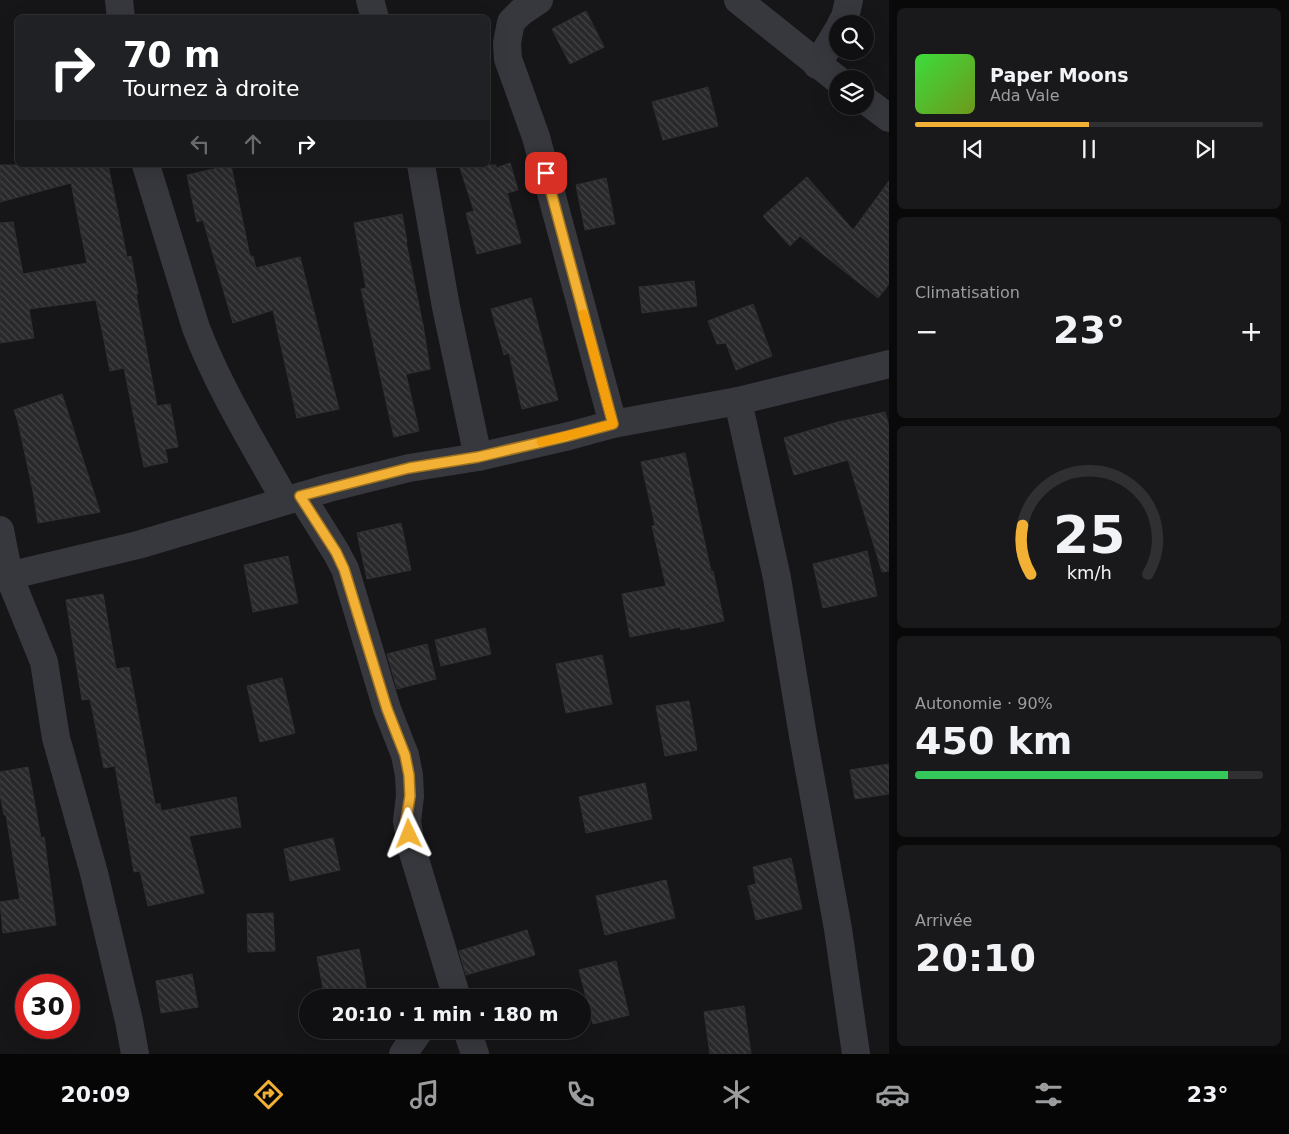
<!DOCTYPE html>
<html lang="fr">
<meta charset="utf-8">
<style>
body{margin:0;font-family:"DejaVu Sans",sans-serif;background:#19191b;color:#f1f3f6;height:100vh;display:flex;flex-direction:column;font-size:19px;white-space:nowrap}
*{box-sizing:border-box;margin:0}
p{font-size:16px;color:#9c9d9f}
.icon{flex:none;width:28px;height:28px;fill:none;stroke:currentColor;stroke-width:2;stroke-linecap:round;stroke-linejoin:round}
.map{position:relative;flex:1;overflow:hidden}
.details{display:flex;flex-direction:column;gap:8px;padding:8px;background:#09090a;width:400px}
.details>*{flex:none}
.top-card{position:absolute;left:15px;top:15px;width:475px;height:152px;border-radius:8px;box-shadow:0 5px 20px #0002,0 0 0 1px #303032;background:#202124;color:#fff;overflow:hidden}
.fabs{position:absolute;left:829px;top:15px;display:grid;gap:10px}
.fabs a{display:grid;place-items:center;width:45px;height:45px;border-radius:50%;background:#101012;box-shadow:0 5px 20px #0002,0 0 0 1px #303032;font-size:25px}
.speed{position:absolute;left:15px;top:974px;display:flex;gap:10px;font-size:25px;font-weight:700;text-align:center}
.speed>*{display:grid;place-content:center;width:65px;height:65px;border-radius:50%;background:#101012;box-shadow:0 5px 20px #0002,0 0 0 1px #303032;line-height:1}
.speed .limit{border:8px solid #d22;background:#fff;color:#111}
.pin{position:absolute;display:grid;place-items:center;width:42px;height:42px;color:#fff;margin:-21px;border-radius:10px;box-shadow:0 2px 8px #0006}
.me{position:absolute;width:55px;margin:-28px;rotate:358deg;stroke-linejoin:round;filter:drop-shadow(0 0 4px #0008)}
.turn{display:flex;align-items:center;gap:18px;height:105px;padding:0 25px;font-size:22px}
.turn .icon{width:65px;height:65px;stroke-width:2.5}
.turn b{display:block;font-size:35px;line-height:42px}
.lanes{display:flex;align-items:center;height:48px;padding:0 25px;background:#0003;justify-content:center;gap:25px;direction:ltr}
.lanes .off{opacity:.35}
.big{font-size:38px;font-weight:700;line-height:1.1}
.details .card{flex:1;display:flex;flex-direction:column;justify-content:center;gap:8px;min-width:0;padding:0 18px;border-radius:8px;background:#19191b}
.details .dial{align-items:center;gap:0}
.dial svg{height:130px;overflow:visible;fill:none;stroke:#303032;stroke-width:7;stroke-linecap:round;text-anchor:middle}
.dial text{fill:#f1f3f6;stroke:none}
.song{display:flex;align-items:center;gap:15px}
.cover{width:60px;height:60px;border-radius:8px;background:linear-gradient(135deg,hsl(120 70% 55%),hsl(80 70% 35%))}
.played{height:5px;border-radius:2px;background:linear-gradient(90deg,#f2b134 50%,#303032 50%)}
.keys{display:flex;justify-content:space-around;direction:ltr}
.heat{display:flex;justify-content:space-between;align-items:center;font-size:28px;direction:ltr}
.charge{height:8px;border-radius:4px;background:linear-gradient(90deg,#34c759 90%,#303032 0)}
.trip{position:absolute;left:299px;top:989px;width:292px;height:50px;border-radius:25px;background:#101012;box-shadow:0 5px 20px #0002,0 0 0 1px #303032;font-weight:700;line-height:50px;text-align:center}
.dock{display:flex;height:80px;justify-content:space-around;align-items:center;background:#060607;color:#9c9d9f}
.dock .icon{width:35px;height:35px}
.dock .active{color:#f2b134}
.dock b{font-size:22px;color:#f1f3f6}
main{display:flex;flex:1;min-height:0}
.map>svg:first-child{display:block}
.building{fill:url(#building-back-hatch);stroke:#303034}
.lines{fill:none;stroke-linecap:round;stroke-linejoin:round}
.street{stroke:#37383d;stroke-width:28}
.route-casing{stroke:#9d7322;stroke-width:12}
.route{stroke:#f2b134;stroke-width:9}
.slow{stroke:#f59e0b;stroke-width:9}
</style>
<main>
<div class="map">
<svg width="889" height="1054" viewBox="0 0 889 1054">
<defs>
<pattern id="building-back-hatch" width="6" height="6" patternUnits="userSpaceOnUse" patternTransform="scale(1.25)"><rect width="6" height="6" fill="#29292c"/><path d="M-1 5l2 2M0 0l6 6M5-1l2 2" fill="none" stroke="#454548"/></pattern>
</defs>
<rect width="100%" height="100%" fill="#161618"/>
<g class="building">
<polygon points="586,11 604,47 570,64 552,29"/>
<polygon points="708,87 718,126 663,140 652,102"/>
<polygon points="510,163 518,190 507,193 521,243 477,254 466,213 474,211 459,165 496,165 496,168"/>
<polygon points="0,165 108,165 127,257 131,256 138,294 136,294 157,406 170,404 178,447 165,449 168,462 144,467 124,368 110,371 96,300 29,309 34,338 0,343 0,223 13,222 23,274 87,263 71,183 0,202"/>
<polygon points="231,165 250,256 253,256 256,268 300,257 339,409 297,418 273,310 233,323 203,220 197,222 187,175"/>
<polygon points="807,177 853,230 889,181 889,284 878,298 800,236 790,246 763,216"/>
<polygon points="606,178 615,224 585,230 576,185"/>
<polygon points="402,214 407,242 406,242 423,325 430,369 406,374 419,431 394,437 361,289 366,288 354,223"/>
<polygon points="694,281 697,306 642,313 639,287"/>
<polygon points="531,298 558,400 522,409 509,353 504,355 491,309"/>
<polygon points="753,304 772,356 736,370 726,343 717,344 708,321"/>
<polygon points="62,394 100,512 38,523 33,491 18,422 14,410"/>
<polygon points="885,412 889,426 889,571 882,572 848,460 794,475 784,438 838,422"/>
<polygon points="685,453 711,571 713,571 724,621 681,630 680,627 630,637 622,594 666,586 652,526 655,525 641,462"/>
<polygon points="401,523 411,570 367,579 357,533"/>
<polygon points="867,551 877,596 823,608 813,564"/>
<polygon points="288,556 298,603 253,612 244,565"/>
<polygon points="103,594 116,669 129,667 155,804 160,804 161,811 236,797 241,827 189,836 204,893 148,906 140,871 134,872 115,766 104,768 90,699 82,700 66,600"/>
<polygon points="485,628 491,654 441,666 435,640"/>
<polygon points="427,644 436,679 397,689 387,654"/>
<polygon points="602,655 612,704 566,713 556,664"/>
<polygon points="282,678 295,733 260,742 247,686"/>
<polygon points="689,701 697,750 665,756 656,706"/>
<polygon points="889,764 889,794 855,799 850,770"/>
<polygon points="28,767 41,838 44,837 56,925 3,933 0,902 20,899 6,815 4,815 0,794 0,772"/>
<polygon points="645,783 652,819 586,833 579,797"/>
<polygon points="333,838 340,870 290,881 284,849"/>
<polygon points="791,858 802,909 756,920 748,886 756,884 753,867"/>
<polygon points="666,880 675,918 605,935 596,896"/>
<polygon points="273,913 275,951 248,952 247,914"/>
<polygon points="527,930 535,955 466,975 459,951"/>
<polygon points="359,949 367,992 334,998 325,998 317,957"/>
<polygon points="616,961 629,1015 593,1024 579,970"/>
<polygon points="192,974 198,1007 161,1013 156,981"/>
<polygon points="744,1006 751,1054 710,1054 704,1012"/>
</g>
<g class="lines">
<g class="street">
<polyline points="119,0 121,18"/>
<polyline points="370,0 375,18"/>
<polyline points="539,0 521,12 511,22 507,43 508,59 536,137 613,424"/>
<polyline points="738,0 838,80"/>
<polyline points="841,24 845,17 849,0"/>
<polyline points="817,65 838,30"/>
<polyline points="865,100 889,118"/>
<path d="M146,165L196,328C219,388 253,443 285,500"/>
<polyline points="421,165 446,307 478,457"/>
<polyline points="738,401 777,578 803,736 838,929 856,1054"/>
<polyline points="301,496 336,552 345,569 387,709 405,755 409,775 410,796 407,821 411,846 457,998"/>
<polyline points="0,530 9,576 44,662 56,738 94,873 129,1021 135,1054"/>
<polyline points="0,578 138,545 329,488 409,468 478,457 569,436 613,424 738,401 889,364"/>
<polyline points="467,1030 475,1054"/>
<polyline points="403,1054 420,1030"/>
</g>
</g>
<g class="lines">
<defs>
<polyline id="route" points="409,834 406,821 410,796 409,775 405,755 387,709 344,569 336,552 300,496 409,468 478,457 568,436 613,424 546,173"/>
</defs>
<use href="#route" class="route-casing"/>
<use href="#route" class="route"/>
<polyline class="slow" points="541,442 613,424 583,314"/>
</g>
</svg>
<div class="fabs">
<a><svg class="icon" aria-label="search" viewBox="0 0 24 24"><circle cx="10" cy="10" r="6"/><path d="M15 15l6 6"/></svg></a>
<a><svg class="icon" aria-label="layers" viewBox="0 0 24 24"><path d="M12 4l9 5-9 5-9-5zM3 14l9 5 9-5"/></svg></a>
</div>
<div class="speed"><div class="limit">30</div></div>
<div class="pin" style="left:546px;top:173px;background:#d93025"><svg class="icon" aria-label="arrive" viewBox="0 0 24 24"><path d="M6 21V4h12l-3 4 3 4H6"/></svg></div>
<svg class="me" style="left:409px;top:834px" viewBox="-20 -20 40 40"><path d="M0-17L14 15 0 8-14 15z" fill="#f2b134" stroke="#fff" stroke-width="4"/></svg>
<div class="trip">20:10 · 1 min · 180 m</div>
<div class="top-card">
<div class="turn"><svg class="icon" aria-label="right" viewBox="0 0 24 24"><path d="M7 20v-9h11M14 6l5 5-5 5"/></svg><div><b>70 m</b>Tournez à droite</div></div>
<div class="lanes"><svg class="icon off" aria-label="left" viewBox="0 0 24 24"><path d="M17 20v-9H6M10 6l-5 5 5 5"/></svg><svg class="icon off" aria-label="ahead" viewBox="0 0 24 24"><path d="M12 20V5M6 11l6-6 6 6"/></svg><svg class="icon" aria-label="right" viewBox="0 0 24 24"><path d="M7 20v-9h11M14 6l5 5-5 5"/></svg></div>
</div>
</div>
<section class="details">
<div class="card">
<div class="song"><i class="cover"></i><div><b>Paper Moons</b><p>Ada Vale</p></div></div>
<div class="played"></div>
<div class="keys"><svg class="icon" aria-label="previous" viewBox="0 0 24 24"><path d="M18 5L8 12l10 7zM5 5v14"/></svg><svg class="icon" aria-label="pause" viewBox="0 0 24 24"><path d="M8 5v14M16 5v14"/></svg><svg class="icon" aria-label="next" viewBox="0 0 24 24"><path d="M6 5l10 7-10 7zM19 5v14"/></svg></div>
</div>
<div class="card"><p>Climatisation</p>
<div class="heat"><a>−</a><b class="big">23°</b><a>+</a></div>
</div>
<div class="card dial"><svg viewBox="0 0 100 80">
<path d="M14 69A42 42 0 1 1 86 69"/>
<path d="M14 69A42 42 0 0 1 9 39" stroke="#f2b134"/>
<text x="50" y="56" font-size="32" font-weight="700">25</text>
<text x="50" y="72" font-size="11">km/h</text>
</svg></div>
<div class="card"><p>Autonomie · 90%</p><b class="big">450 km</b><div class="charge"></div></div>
<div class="card"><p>Arrivée</p><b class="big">20:10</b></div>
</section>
</main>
<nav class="dock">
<b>20:09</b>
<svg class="icon active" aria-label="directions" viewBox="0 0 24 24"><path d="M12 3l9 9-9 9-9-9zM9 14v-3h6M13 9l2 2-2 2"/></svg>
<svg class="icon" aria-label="music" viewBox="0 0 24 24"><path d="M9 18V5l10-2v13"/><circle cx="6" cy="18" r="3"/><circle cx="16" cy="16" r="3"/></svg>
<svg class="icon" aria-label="phone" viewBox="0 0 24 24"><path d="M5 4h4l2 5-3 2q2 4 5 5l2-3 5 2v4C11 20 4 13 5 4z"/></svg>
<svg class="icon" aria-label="climate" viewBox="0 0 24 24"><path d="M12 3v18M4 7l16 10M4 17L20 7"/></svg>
<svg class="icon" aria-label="car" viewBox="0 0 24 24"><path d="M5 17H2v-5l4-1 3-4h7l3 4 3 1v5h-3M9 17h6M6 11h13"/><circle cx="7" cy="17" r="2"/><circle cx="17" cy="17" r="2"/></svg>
<svg class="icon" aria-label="filters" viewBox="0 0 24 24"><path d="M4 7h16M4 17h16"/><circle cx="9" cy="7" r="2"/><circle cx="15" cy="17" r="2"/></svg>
<b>23°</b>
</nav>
